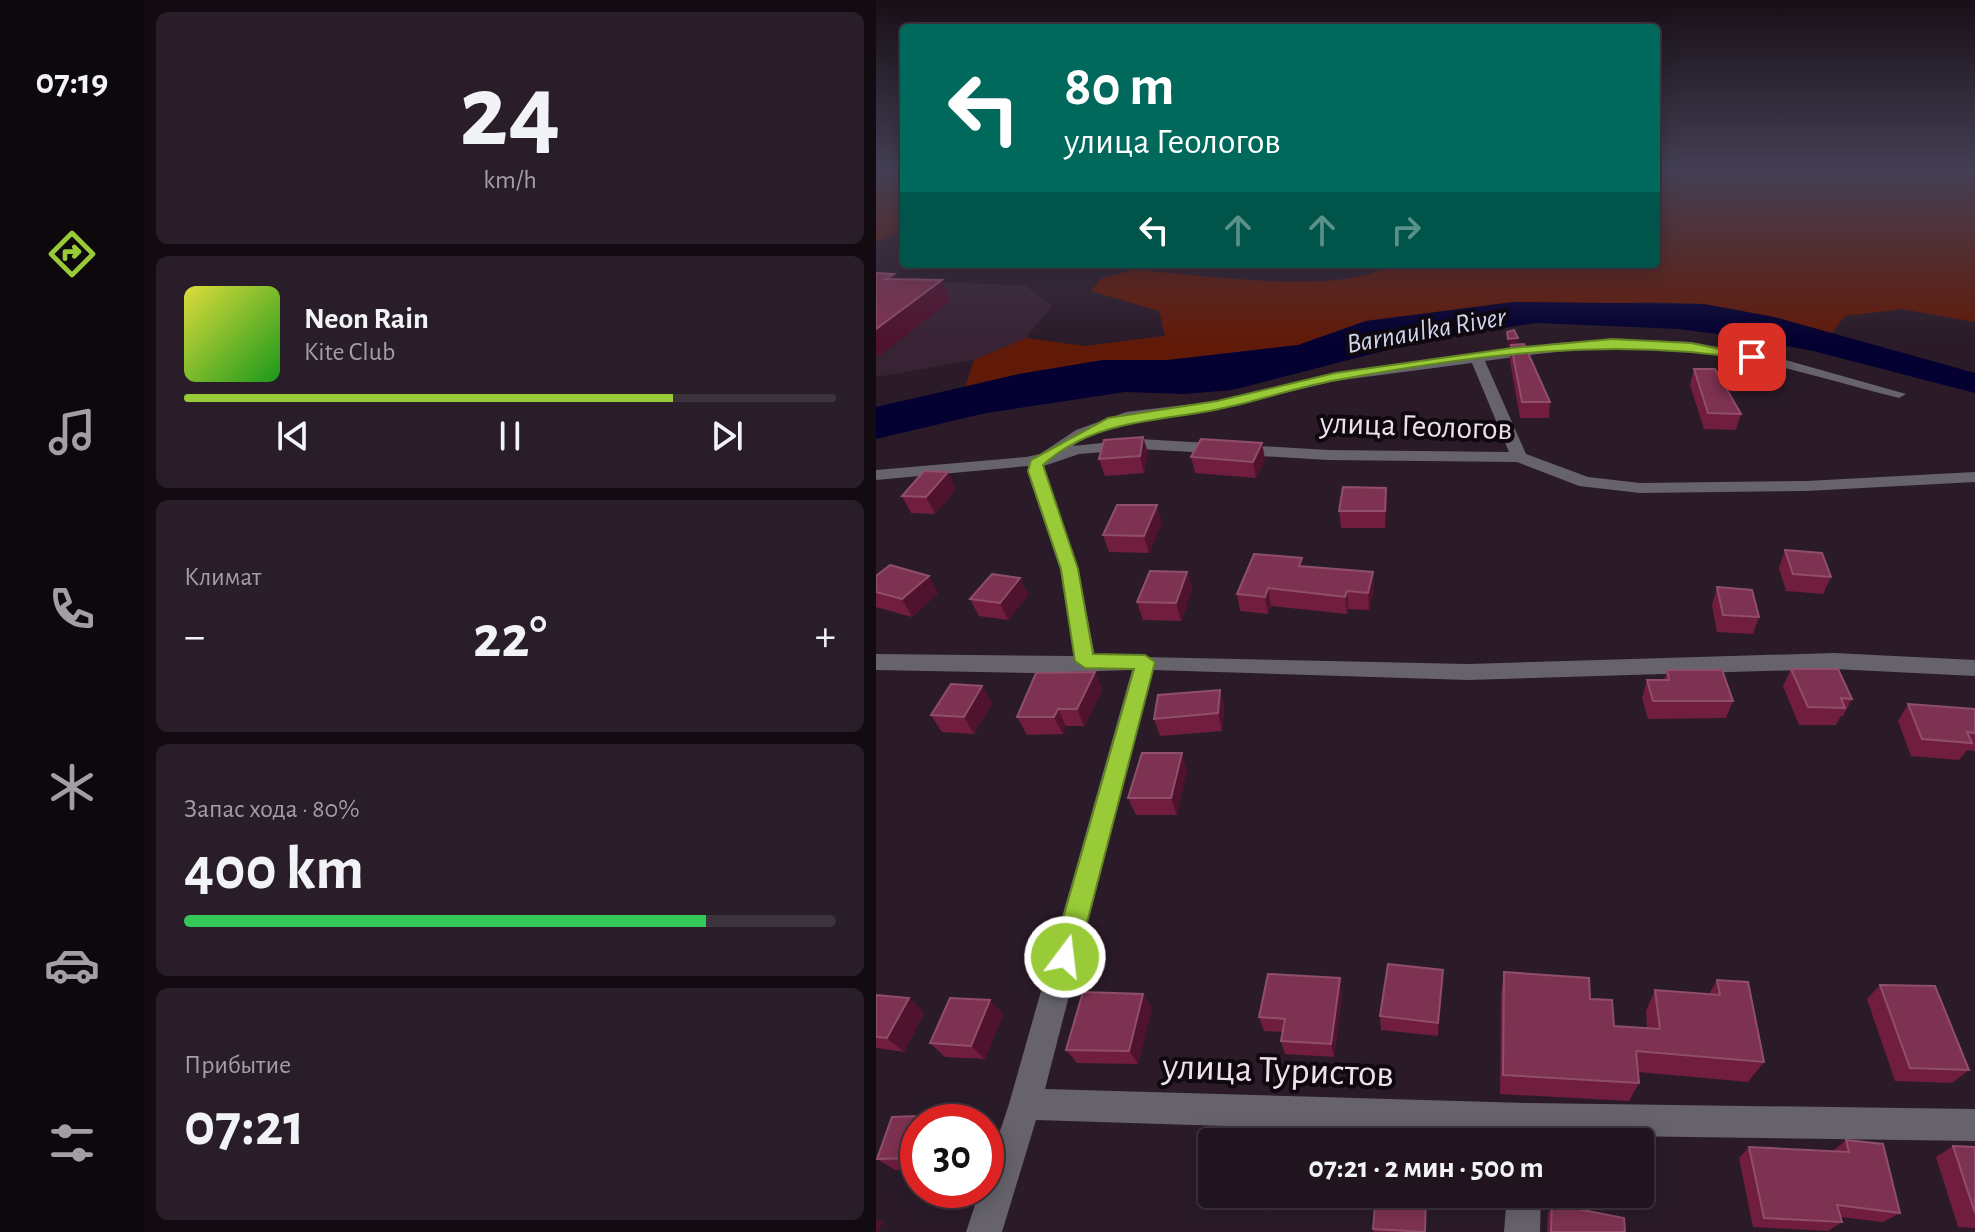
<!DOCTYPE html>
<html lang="ru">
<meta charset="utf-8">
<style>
body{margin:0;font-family:"Alegreya Sans",sans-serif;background:#281d28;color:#f1f3f6;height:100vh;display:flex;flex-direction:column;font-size:30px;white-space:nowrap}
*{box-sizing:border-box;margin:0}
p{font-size:26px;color:#a29ea4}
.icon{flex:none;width:44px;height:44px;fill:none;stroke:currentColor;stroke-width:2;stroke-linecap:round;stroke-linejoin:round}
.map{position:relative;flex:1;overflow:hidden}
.details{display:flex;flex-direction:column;gap:12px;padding:12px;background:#120b11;width:732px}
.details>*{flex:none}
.hud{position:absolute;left:24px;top:24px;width:760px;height:244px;border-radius:8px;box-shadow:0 4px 20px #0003,0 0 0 2px #3d333d;background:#00695c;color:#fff;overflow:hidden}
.speed{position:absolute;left:24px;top:1104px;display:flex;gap:16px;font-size:40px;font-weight:700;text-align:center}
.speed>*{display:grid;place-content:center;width:104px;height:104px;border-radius:50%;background:#20141f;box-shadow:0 4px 20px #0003,0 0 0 2px #3d333d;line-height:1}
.speed .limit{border:12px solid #d22;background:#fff;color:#111}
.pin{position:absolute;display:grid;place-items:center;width:68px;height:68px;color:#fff;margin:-34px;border-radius:16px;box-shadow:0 4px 12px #0006}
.me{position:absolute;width:88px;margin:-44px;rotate:15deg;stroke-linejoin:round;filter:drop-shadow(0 0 6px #0008)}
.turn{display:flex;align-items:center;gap:28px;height:168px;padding:0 32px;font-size:36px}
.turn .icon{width:104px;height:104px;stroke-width:2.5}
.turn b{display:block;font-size:56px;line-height:68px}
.lanes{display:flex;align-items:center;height:76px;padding:0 32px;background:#0003;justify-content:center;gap:40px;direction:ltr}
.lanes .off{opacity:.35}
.big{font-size:60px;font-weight:700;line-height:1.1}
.details .tile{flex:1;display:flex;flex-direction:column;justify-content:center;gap:12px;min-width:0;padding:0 28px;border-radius:12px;background:#281d28}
.details .dial{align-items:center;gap:0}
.dial b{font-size:104px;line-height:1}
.song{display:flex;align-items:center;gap:24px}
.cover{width:96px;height:96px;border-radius:12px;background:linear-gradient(135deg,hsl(60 70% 55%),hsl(120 70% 35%))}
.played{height:8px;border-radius:4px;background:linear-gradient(90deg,#98cb37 75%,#3d333d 75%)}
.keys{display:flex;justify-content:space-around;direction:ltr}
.heat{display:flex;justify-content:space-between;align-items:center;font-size:44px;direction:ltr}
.charge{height:12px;border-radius:6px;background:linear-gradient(90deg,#34c759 80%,#3d333d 0)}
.trip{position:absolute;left:322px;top:1128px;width:456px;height:80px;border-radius:8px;background:#20141f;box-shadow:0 4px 20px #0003,0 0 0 2px #3d333d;font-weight:700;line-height:80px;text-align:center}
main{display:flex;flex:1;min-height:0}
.tab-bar{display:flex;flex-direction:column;width:144px;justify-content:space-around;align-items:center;background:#0d080c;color:#a29ea4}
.tab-bar .icon{width:56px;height:56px}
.tab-bar .current{color:#98cb37}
.tab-bar b{font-size:36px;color:#f1f3f6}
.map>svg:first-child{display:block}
.built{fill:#382334}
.green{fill:#621a08}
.water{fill:#040031}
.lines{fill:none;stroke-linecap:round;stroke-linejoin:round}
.minor{fill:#66636c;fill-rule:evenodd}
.wall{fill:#701d3e}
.shaded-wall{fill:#4f132e}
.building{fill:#7e3251;stroke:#8f4e69;stroke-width:2}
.route{fill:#98cb37;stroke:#638424;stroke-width:2}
.labels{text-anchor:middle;stroke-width:8;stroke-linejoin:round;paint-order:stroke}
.far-water-label{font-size:28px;font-style:italic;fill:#cfd6ec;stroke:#0f080e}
.street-label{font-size:32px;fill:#ede2eb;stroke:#0f080e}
.near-street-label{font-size:38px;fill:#ede2eb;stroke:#0f080e}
</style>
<main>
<nav class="tab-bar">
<b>07:19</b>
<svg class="icon current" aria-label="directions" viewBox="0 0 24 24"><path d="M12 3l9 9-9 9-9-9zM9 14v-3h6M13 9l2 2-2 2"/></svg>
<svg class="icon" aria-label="music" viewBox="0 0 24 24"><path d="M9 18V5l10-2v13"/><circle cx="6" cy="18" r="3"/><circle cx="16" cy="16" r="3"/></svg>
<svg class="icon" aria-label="phone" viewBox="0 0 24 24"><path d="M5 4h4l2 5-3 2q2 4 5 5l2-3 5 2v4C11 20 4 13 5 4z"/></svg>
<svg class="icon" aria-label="climate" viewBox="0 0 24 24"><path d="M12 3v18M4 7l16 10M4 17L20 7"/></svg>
<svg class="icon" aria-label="car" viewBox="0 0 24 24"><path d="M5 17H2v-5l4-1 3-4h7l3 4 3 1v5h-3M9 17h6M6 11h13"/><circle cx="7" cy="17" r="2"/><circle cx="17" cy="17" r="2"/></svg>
<svg class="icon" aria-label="filters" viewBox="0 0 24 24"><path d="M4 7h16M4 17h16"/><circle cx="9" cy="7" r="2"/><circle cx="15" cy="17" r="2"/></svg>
</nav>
<section class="details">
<div class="tile dial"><b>24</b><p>km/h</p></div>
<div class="tile">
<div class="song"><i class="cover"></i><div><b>Neon Rain</b><p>Kite Club</p></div></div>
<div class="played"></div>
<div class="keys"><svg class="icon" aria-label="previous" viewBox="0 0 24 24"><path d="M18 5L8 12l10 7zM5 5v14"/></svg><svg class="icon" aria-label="pause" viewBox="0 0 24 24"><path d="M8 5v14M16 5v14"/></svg><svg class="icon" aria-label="next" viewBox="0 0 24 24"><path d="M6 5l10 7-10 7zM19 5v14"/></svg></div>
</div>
<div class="tile"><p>Климат</p>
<div class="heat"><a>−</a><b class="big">22°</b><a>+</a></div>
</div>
<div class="tile"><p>Запас хода · 80%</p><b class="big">400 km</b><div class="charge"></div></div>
<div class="tile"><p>Прибытие</p><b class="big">07:21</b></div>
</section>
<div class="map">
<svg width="1099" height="1232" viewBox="0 0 1099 1232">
<rect width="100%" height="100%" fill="#2b1b29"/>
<polygon class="built" points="0,278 150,286 176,306 150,338 98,360 0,377"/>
<g class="green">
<polygon points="0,169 28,169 28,230 0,242"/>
<path d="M780,169H1099V322L1026,309L969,316L954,335L898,317L828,304L773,302L589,310L490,321L422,345L292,360H227L143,374L89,387L98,360L150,338L209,346L289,336L283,311L215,291L226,278L258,270C324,274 464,297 518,264H780Z"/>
</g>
<polygon class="water" points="637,302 828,304 898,317 1099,373 1099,393 937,351 865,337 802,329 660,323 546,341 356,390 308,394 249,392 110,413 0,439 0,407 143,374 227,360 292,360 422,345 490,321"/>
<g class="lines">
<g class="minor">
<path d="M736,339L815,342L906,359L1030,394L1023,398C954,381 886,358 815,350C746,342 677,352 609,361L650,454L712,477L764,483L930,481L1099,472V482L930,491L764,493L703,486L641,462L452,460L264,449L203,454L168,466L171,483L202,569L219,656L592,664L958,653L1099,660V676L958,669L592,680L277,670L169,1089L653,1103L1099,1109V1141L669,1135L668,1142H636V1135L160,1120L126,1232H90L104,1190H110V1173L133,1104L256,670L157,673L0,670V654L198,656L184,569L155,483L152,466L0,480V470L150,457L164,454L200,430L250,412L341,401L459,373L681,343ZM596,363L633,452L452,450L264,439L197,446L210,436L253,421L341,409L459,381Z"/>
<polygon points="631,1194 665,1194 664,1232 628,1232"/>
</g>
</g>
<g class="wall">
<polygon points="631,332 642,338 641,345 674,402 673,418 644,418 634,361 635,346 632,347"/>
<polygon points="818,369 865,414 860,430 828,429 814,385"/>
<polygon points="267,437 272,453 268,473 229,476 223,459"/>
<polygon points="315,457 389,459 380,478 319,473"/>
<polygon points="510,488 511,505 509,528 465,528 463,511"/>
<polygon points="80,489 59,514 35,513 26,496"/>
<polygon points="286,522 273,553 233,552 227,535"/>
<polygon points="909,550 955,577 947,594 910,591 903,568"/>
<polygon points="428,567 497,572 498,589 493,610 472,609 471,614 395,606 392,614 364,611 361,594"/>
<polygon points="311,572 316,589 305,621 267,620 261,602"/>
<polygon points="0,576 62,593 36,617 0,607"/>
<polygon points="144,578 152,595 132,620 103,616 94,599"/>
<polygon points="841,587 883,617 877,634 841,632 836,605"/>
<polygon points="915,669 976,699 967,716 965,716 960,725 923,725 907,686"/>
<polygon points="791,670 857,701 850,718 772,719 766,698 771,680 788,680"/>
<polygon points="219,672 226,690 208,726 190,726 187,734 151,735 141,717"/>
<polygon points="106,686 116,703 98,734 66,732 55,715"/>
<polygon points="344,690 348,708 346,731 284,736 278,719"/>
<polygon points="1032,704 1099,709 1099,751 1091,750 1083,760 1035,756 1022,721"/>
<polygon points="311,770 301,815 260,815 252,798"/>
<polygon points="567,970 562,1036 505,1030 504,1016"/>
<polygon points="628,972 714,999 738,1026 771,1028 770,1011 779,990 833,994 841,980 888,1062 872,1082 762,1072 763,1083 753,1101 624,1094 625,994"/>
<polygon points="1004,985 1093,1070 1076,1083 1019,1081 991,999"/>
<polygon points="466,993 458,1057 409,1054 405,1041 406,1032 388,1031 383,1017"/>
<polygon points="0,995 48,1012 28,1052 0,1048"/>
<polygon points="276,1008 262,1064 201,1063 190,1050"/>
<polygon points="127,1014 109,1059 69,1057 54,1043"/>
<polygon points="42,1122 42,1169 19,1170 1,1159"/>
<polygon points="970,1140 1024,1213 1007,1222 964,1217 966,1222 952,1231 877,1227 863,1158 873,1147 957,1151"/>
<polygon points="336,1143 336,1194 395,1194 391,1211 330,1198 322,1188"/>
<polygon points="1077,1146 1099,1147 1099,1228 1082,1227 1060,1157"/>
<polygon points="676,1204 749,1232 671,1232 672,1214"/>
<polygon points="497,1229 549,1232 498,1232"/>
</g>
<g class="shaded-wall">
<polygon points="66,280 74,301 2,357 0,352 0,329"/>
<polygon points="642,338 641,345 632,347 632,339"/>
<polygon points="267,437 272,453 268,473 264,456"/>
<polygon points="386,443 389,459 380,478 377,462"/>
<polygon points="72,472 80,489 59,514 50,497"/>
<polygon points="510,488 511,505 509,528 509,511"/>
<polygon points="281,505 286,522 273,553 268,536"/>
<polygon points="311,572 316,589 305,621 300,603"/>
<polygon points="497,572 498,589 493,610 492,593"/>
<polygon points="53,576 62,593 36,617 26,599"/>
<polygon points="144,578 152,595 132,620 124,603"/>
<polygon points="392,588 395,606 392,614 389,597"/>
<polygon points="471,591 472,609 471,614 469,597"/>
<polygon points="219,672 226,690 208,726 201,709"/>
<polygon points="106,686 116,703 98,734 88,717"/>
<polygon points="344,690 348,708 346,731 342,713"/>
<polygon points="182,709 190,726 187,734 178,717"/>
<polygon points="306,753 311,770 301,815 295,798"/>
<polygon points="567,970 567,985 562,1036 562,1023"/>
<polygon points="464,978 466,993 458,1057 455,1044"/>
<polygon points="267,994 276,1008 262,1064 253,1051"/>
<polygon points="33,998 48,1012 28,1052 11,1038"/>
<polygon points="114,1000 127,1014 109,1059 95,1046"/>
<polygon points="67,1115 76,1122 64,1122"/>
<polygon points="387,1194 395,1194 391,1211 385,1201"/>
<polygon points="0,1219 7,1222 2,1232 0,1232"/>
</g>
<g class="building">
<polygon points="0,273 18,274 10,279 66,280 0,329"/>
<polygon points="638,330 642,338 632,339 631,332"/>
<polygon points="648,344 674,402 646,402 635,345"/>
<polygon points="818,369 839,369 865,414 832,413"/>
<polygon points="267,437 264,456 223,459 228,440"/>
<polygon points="325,439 386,443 377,462 315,457"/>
<polygon points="48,471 72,472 50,497 26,496"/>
<polygon points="467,487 510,488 509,511 463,511"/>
<polygon points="241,505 281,505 268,536 227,535"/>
<polygon points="909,550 946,553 955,577 917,574"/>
<polygon points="378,554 426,558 423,566 497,572 492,593 471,591 469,597 392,588 389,597 361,594"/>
<polygon points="14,565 53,576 26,599 0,592 0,576"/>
<polygon points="274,571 311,572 300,603 261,602"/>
<polygon points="116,574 144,578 124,603 94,599"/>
<polygon points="841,587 876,590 883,617 847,615"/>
<polygon points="915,669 962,669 976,699 965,698 969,708 932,707"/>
<polygon points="791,670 846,670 857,701 777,701 771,680 793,680"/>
<polygon points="219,672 201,709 182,709 178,717 141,717 160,673"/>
<polygon points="75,684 106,686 88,717 55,715"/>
<polygon points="344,690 342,713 278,719 282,695"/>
<polygon points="1032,704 1099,709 1099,733 1091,732 1096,743 1046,739"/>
<polygon points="266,753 306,753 295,798 252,798"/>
<polygon points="512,964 567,970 562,1023 504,1016"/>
<polygon points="628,972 713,978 714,999 736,1000 738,1026 784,1029 779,990 844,995 841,980 872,982 888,1062 760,1051 763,1083 627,1075"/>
<polygon points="392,974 464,978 455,1044 405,1041 409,1019 383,1017"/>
<polygon points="1004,985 1059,986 1093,1070 1034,1068"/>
<polygon points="207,992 267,994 253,1051 190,1050"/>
<polygon points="0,995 33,998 11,1038 0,1037"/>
<polygon points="74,998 114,1000 95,1046 54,1043"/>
<polygon points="67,1115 64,1122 42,1122 42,1158 1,1159 16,1117"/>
<polygon points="339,1131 393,1142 336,1142"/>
<polygon points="970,1140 1007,1144 1024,1213 961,1205 966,1222 888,1218 873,1147 973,1152"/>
<polygon points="336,1143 336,1191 322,1188"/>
<polygon points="1077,1146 1099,1147 1099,1213"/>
<polygon points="352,1194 387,1194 385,1201"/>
<polygon points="500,1194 550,1194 549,1232 497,1229"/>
<polygon points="676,1204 748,1218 749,1232 675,1232"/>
</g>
<linearGradient id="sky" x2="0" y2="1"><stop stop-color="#180f17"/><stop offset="0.5" stop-color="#443f54"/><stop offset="1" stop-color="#443f54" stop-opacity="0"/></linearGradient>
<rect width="1099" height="341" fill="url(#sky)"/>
<path class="route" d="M736,339L815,343L882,357L876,360C737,336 598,355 461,380C421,387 382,401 343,409C281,422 218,419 167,465L202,569L217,654L269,655L279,662L202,957L198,966L189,969L180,966L176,957L258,669L209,668L199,661L185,569L152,471L155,460L232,418L341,401L459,373L636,348Z"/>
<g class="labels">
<g class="far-water-label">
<text transform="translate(550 329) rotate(-10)" y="10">Barnaulka River</text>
</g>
<g class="street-label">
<text transform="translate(540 425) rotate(2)" y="11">улица Геологов</text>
</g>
<g class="near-street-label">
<text transform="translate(402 1069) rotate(2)" y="13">улица Туристов</text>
</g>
</g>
</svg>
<div class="speed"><div class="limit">30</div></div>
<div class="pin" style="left:876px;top:357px;background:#d93025"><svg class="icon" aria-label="arrive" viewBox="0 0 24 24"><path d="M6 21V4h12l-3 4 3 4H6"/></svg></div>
<svg class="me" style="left:189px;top:957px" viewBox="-20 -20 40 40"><circle r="17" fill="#98cb37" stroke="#fff" stroke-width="3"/><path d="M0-11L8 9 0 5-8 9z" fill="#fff"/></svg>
<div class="trip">07:21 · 2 мин · 500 m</div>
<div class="hud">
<div class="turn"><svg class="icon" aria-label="left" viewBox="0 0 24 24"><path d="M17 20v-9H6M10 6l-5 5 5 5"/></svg><div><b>80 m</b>улица Геологов</div></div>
<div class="lanes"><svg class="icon" aria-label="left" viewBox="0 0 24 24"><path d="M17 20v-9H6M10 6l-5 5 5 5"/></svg><svg class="icon off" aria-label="ahead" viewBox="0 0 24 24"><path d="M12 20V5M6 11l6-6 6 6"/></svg><svg class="icon off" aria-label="ahead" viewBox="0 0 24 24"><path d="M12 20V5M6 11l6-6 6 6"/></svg><svg class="icon off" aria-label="right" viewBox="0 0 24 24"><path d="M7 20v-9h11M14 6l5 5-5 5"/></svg></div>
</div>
</div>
</main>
